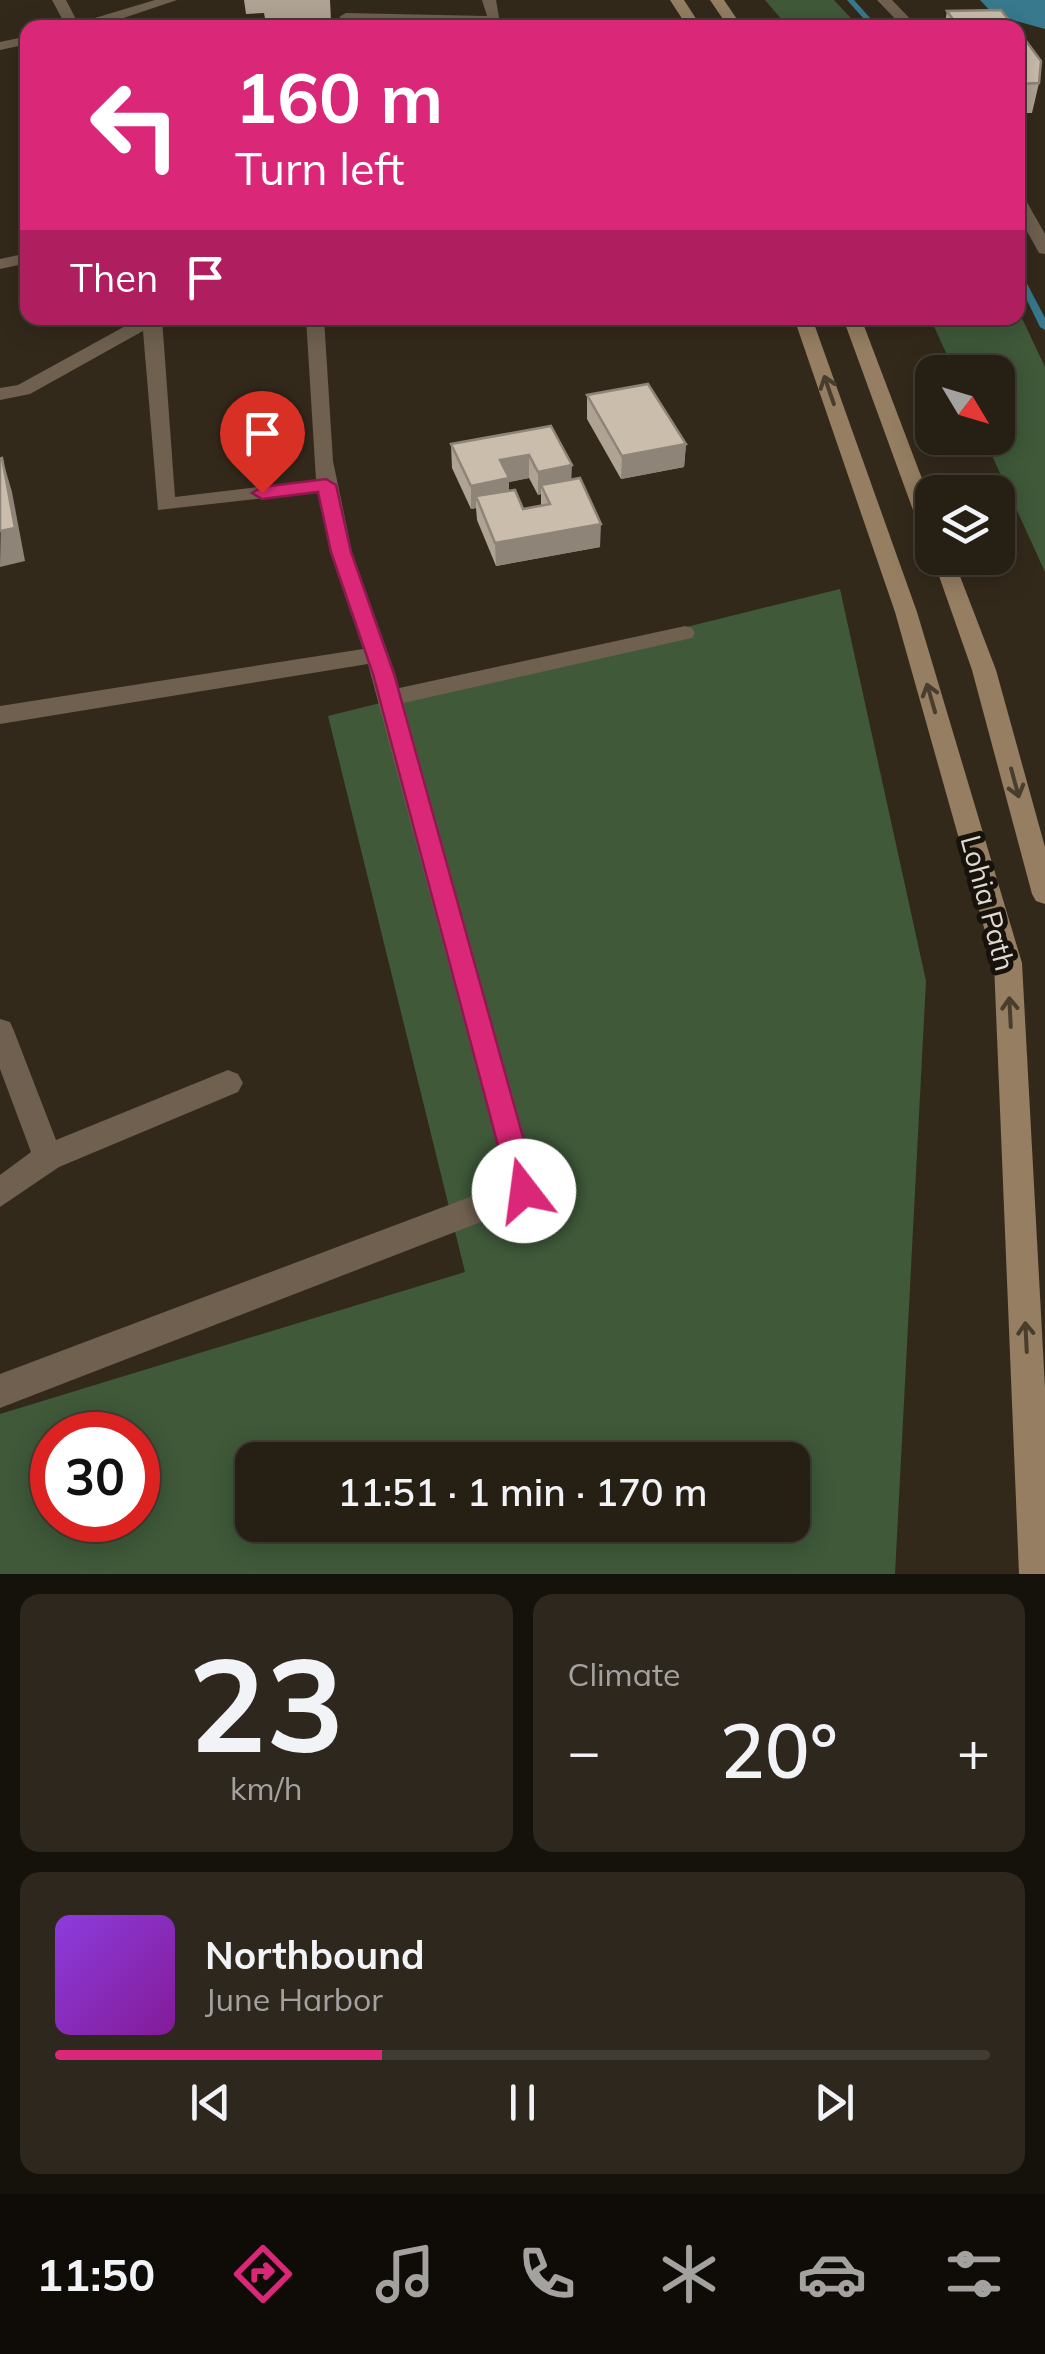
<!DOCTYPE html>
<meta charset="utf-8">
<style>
body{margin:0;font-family:Mulish,sans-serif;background:#2e271d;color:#f1f3f6;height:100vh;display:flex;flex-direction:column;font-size:38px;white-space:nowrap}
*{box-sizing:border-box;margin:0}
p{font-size:32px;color:#a4a2a0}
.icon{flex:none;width:55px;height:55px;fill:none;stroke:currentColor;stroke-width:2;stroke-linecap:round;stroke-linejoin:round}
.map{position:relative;height:1574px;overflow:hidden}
.sheet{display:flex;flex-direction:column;gap:20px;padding:20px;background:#15110b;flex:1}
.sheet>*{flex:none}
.banner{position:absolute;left:20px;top:20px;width:1005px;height:305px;border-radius:20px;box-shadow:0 5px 25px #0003,0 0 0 2px #423d34;background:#db2777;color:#fff;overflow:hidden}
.needle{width:65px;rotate:128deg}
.controls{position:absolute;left:915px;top:355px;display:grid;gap:20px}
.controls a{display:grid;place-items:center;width:100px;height:100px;border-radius:20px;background:#261f14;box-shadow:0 5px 25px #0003,0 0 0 2px #423d34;font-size:50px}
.speed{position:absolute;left:30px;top:1412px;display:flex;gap:20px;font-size:50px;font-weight:700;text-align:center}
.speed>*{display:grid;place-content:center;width:130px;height:130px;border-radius:50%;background:#261f14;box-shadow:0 5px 25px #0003,0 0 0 2px #423d34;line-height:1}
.speed .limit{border:15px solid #d22;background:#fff;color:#111}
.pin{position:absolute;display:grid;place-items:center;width:85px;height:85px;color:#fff;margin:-102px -42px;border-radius:50% 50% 50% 0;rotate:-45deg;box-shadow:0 0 10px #0007}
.pin .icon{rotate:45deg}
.me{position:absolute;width:110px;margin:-55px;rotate:345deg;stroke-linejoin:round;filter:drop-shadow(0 0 8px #0008)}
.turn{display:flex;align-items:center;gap:35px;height:210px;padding:0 50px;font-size:45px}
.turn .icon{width:130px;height:130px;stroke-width:2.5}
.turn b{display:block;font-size:70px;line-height:85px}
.then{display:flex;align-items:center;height:95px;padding:0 50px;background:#0003;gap:20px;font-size:38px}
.big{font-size:75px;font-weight:600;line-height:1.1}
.sheet .tile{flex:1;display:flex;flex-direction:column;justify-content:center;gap:15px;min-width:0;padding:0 35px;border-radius:20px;background:#2e271d}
.sheet .dial{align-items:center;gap:0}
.dial b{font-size:130px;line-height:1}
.song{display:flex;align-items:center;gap:30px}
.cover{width:120px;height:120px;border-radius:15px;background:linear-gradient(135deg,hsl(270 70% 55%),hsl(290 70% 35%))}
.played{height:10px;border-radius:5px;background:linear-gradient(90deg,#db2777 35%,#423d34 35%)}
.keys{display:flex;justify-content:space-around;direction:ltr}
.heat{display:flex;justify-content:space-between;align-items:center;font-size:55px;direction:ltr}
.sheet .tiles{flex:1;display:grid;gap:20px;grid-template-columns:1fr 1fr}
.tile:last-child{grid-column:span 2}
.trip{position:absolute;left:235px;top:1442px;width:575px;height:100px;border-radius:20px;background:#261f14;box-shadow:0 5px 25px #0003,0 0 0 2px #423d34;font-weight:600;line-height:100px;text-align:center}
.menu{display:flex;height:160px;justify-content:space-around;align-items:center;background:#0f0c08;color:#a4a2a0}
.menu .icon{width:70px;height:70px}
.menu .current{color:#db2777}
.menu b{font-size:45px;color:#f1f3f6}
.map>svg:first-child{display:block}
.green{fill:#3f5939;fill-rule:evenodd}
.water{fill:#38798d}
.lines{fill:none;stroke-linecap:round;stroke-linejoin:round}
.stream{fill:#38798d;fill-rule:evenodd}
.lane{fill:#6f604f;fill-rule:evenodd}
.street{fill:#6f604f;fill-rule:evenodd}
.secondary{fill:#957e62;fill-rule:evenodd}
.wall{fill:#afa394;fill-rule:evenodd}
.shaded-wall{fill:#8e8478}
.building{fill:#cbbdac;stroke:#8e8478;stroke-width:2.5}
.oneway{stroke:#493d2e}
.route{fill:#db2777;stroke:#8e194d;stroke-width:2.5}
.labels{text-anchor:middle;stroke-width:10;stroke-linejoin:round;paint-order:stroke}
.street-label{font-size:28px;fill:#e1dad1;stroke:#17120c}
</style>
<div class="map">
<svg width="1045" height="1574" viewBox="0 0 1045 1574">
<rect width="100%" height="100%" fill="#33291b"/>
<g class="green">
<polygon points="765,0 834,0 859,27 788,27"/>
<polygon points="1018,310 1045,367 1045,572 984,438 998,438 998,372 955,372 930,318 1018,318"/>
<path d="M840,589L926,981L895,1574H0V1414L465,1272L328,716ZM52,1435H138V1520H52ZM252,1460H792V1525H252Z"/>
</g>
<polygon class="water" points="980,0 1045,0 1045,29 994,15"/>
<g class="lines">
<g class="stream">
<polygon points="847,0 854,0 879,28 872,28"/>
<polygon points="1018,271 1022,274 1045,318 1045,330 1040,327 1018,282"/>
</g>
<polygon class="lane" points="685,626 692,628 695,633 692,638 390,706 379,698 390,690"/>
<g class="street">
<polygon points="52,0 66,0 78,23 155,0 177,0 94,28 67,28"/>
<polygon points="482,0 496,0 500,23 346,21 339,17 346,13 487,16"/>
<polygon points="877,0 892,0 919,28 904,28"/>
<polygon points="28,36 28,44 0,50 0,42"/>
<polygon points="1018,196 1024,197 1045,234 1045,254 1039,253 1018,215"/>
<polygon points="28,253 28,263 0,269 0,259"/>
<polygon points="140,318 162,318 175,497 316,480 306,318 324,318 333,461 352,552 395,673 539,1191 535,1201 0,1408 0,1374 507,1183 368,664 0,724 0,706 363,649 330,552 319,492 158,510 143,331 30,394 0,400 0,388 18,385"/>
<polygon points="0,1019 10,1022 14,1031 56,1140 228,1070 238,1074 243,1083 238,1092 59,1167 0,1207 0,1175 31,1152 0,1069"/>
</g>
<g class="secondary">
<polygon points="670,0 684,0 702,28 688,28"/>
<polygon points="710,0 724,0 743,28 729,28"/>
<polygon points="794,318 812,318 917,612 1022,963 1045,1388 1045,1574 1019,1574 994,963 895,612"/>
<polygon points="843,318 861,318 932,505 932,539 921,532"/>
<polygon points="932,556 953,558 996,670 1045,847 1045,904 1036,901 1032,894 972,670"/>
</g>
</g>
<g class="wall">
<polygon points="244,0 330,0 331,21 266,24 264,13 246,14"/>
<polygon points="947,11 1015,28 944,28"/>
<polygon points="1018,30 1039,83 1032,113 1018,113"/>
<polygon points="587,395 686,444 684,467 621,479 587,419"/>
<path d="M551,426L571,480L600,547L496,566L477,520L476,508L471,509L452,468L451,444ZM529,478L538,495L541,494V506L523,509L509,491V482Z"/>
</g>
<g class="shaded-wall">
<polygon points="686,444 684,467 621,479 622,456"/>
<polygon points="529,455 529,478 509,482 509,502 476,496 476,508 471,509 471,486 500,460"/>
<polygon points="2,458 12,492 25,561 0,567"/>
<polygon points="572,465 571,489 541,485 541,494 538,495 538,472"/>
<polygon points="601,524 600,547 496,566 495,543"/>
</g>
<g class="building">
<polygon points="1001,10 1015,28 959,28 947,11"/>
<polygon points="1018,30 1041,61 1039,83 1018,84"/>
<polygon points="648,384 686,444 622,456 587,395"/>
<polygon points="551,426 572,465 538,472 529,455 500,460 509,478 471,486 451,444"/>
<polygon points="2,458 15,528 0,531 0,459"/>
<polygon points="580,478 601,524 495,543 476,496 515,490 523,509 550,504 541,485"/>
</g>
<defs><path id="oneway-shaft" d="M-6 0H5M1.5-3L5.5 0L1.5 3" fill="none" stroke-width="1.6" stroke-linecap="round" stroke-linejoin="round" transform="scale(2.5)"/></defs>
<g class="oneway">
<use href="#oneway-shaft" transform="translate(829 390) rotate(-109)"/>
<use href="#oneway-shaft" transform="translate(931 698) rotate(-106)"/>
<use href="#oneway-shaft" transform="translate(1015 783) rotate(75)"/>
<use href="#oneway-shaft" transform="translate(1010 1012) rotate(-93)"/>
<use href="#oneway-shaft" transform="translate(1026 1337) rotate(-93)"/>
</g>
<polygon class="route" points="326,479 336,485 351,552 394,674 538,1191 534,1200 524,1204 514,1200 510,1191 373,674 331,552 318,492 262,499 252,493 262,487"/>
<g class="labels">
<g class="street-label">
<text transform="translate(988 903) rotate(75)" y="10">Lohia Path</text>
</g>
</g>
</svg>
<div class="controls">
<a><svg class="needle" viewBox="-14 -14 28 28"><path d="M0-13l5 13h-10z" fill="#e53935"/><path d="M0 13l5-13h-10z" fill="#a4a2a0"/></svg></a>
<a><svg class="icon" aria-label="layers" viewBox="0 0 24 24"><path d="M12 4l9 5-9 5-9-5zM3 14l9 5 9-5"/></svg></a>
</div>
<div class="speed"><div class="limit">30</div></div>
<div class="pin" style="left:262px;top:493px;background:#d93025"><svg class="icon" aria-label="arrive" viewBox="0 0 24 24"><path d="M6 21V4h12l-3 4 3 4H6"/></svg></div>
<svg class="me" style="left:524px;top:1191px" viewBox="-20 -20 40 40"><circle r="19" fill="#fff"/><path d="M0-13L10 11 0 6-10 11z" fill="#db2777"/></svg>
<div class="trip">11:51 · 1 min · 170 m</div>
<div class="banner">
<div class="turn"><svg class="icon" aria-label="left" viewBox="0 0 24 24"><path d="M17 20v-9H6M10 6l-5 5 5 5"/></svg><div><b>160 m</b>Turn left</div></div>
<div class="then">Then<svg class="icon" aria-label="arrive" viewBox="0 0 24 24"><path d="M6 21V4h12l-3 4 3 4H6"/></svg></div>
</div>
</div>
<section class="sheet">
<div class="tiles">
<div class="tile dial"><b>23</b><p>km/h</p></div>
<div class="tile"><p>Climate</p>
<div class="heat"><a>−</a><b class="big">20°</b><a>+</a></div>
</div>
<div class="tile">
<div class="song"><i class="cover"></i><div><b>Northbound</b><p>June Harbor</p></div></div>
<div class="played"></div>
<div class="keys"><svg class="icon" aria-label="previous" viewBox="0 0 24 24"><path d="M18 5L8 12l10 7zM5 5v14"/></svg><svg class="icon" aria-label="pause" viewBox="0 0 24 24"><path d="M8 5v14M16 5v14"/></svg><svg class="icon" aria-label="next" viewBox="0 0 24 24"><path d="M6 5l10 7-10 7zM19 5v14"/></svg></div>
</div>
</div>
</section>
<nav class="menu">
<b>11:50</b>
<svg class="icon current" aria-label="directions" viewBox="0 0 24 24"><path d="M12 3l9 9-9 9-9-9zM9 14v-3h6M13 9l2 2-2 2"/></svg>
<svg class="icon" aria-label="music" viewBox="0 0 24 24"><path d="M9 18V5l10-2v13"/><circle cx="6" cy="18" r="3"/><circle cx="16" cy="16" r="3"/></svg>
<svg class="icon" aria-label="phone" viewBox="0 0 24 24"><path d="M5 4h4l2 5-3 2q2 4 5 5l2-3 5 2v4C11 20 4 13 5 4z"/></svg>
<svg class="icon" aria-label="climate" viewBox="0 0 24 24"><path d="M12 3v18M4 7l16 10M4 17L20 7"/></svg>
<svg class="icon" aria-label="car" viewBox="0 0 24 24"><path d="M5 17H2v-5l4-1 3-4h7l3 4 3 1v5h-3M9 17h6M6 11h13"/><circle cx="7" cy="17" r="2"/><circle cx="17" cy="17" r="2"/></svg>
<svg class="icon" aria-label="filters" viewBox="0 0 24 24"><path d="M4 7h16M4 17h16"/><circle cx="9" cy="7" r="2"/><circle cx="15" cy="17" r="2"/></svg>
</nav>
